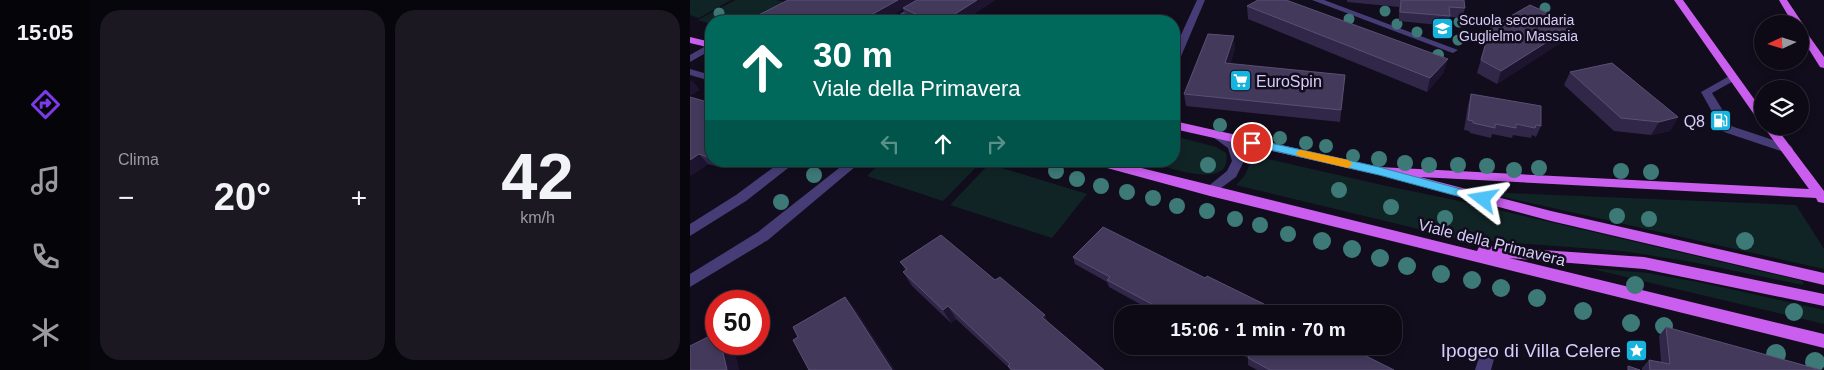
<!DOCTYPE html>
<html lang="it">
<meta charset="utf-8">
<style>
body{margin:0;font-family:Arial,sans-serif;background:#1b1822;color:#f1f3f6;height:100vh;display:flex;flex-direction:column;font-size:19px;white-space:nowrap}
*{box-sizing:border-box;margin:0}
p{font-size:16px;color:#9a9aa0}
.icon{flex:none;width:28px;height:28px;fill:none;stroke:currentColor;stroke-width:2;stroke-linecap:round;stroke-linejoin:round}
.map{position:relative;flex:1;overflow:hidden}
.sheet{display:flex;flex-direction:column;gap:10px;padding:10px;background:#07060c;width:600px}
.sheet>*{flex:none}
.top-card{position:absolute;left:15px;top:15px;width:475px;height:152px;border-radius:20px;box-shadow:0 2px 8px #0003,0 0 0 1px #2d2b34;background:#00695c;color:#fff;overflow:hidden}
.needle{width:32px;rotate:266deg}
.fabs{position:absolute;left:1064px;top:15px;display:grid;gap:10px}
.fabs a{display:grid;place-items:center;width:55px;height:55px;border-radius:50%;background:#0d0a15;box-shadow:0 2px 8px #0003,0 0 0 1px #2d2b34;font-size:25px}
.speed{position:absolute;left:15px;top:290px;display:flex;gap:10px;font-size:25px;font-weight:700;text-align:center}
.speed>*{display:grid;place-content:center;width:65px;height:65px;border-radius:50%;background:#0d0a15;box-shadow:0 2px 8px #0003,0 0 0 1px #2d2b34;line-height:1}
.speed .limit{border:8px solid #d22;background:#fff;color:#111}
.pin{position:absolute;display:grid;place-items:center;width:42px;height:42px;color:#fff;margin:-21px;border:2px solid #fff;border-radius:50%;box-shadow:0 1px 5px #0007}
.me{position:absolute;width:55px;margin:-28px;rotate:284deg;stroke-linejoin:round;filter:drop-shadow(0 0 4px #0008)}
.turn{display:flex;align-items:center;gap:18px;height:105px;padding:0 25px;font-size:22px}
.turn .icon{width:65px;height:65px;stroke-width:2.5}
.turn b{display:block;font-size:35px;line-height:42px}
.lanes{display:flex;align-items:center;height:48px;padding:0 25px;background:#0003;justify-content:center;gap:25px;direction:ltr}
.lanes .off{opacity:.35}
.big{font-size:38px;font-weight:700;line-height:1.1}
.sheet .widget{flex:1;display:flex;flex-direction:column;justify-content:center;gap:8px;min-width:0;padding:0 18px;border-radius:20px;background:#1b1822}
.sheet .dial{align-items:center;gap:0}
.dial b{font-size:65px;line-height:1}
.heat{display:flex;justify-content:space-between;align-items:center;font-size:28px;direction:ltr}
.sheet .tiles{flex:1;display:grid;gap:10px;grid-template-columns:repeat(2,1fr)}
.trip{position:absolute;left:424px;top:305px;width:288px;height:50px;border-radius:20px;background:#0d0a15;box-shadow:0 2px 8px #0003,0 0 0 1px #2d2b34;font-weight:700;line-height:50px;text-align:center}
main{display:flex;flex:1;min-height:0}
.menu{display:flex;flex-direction:column;width:90px;justify-content:space-around;align-items:center;background:#050408;color:#9a9aa0}
.menu .icon{width:35px;height:35px}
.menu .current{color:#7c3aed}
.menu b{font-size:22px;color:#f1f3f6}
.map>svg:first-child{display:block}
.green{fill:#112425}
.lines{fill:none;stroke-linecap:round;stroke-linejoin:round}
.minor-tunnel{stroke:#2f2a3d;stroke-width:11;stroke-dasharray:11 5;stroke-linecap:butt}
.minor{fill:#463d76;fill-rule:evenodd}
.major{fill:#ca5fef;fill-rule:evenodd}
.tree{fill:#3d7977}
.wall{fill:#312748}
.shaded-wall{fill:#1d152f}
.building{fill:#43395b;stroke:#5a5074}
.route{fill:#4fc3f7;stroke:#337fa1}
.slow{fill:#f59e0b}
.labels{text-anchor:middle;stroke-width:5;stroke-linejoin:round;paint-order:stroke}
.far-poi-label{font-size:14px;fill:#d7cdfa;stroke:#110d1c;text-anchor:start}
.poi-label{font-size:16px;fill:#d7cdfa;stroke:#110d1c;text-anchor:start}
.street-label{font-size:16px;fill:#d7cdfa;stroke:#110d1c}
.near-poi-label{font-size:19px;fill:#d7cdfa;stroke:#110d1c;text-anchor:end}
</style>
<main>
<nav class="menu">
<b>15:05</b>
<svg class="icon current" aria-label="directions" viewBox="0 0 24 24"><path d="M12 3l9 9-9 9-9-9zM9 14v-3h6M13 9l2 2-2 2"/></svg>
<svg class="icon" aria-label="music" viewBox="0 0 24 24"><path d="M9 18V5l10-2v13"/><circle cx="6" cy="18" r="3"/><circle cx="16" cy="16" r="3"/></svg>
<svg class="icon" aria-label="phone" viewBox="0 0 24 24"><path d="M5 4h4l2 5-3 2q2 4 5 5l2-3 5 2v4C11 20 4 13 5 4z"/></svg>
<svg class="icon" aria-label="climate" viewBox="0 0 24 24"><path d="M12 3v18M4 7l16 10M4 17L20 7"/></svg>
</nav>
<section class="sheet">
<div class="tiles">
<div class="widget"><p>Clima</p>
<div class="heat"><a>−</a><b class="big">20°</b><a>+</a></div>
</div>
<div class="widget dial"><b>42</b><p>km/h</p></div>
</div>
</section>
<div class="map">
<svg width="1134" height="370" viewBox="0 0 1134 370">
<rect width="100%" height="100%" fill="#110d1c"/>
<g class="green">
<polygon points="0,0 41,0 9,18 0,15"/>
<polygon points="45,0 86,0 149,17 141,21 21,21 21,24 8,20"/>
<path d="M484,136L526,147L536,153C544,193 474,166 457,161H484Z"/>
<path d="M560,155L692,185L774,202L1113,281V285L1002,262L933,251L770,239L546,185C556,176 560,168 560,155Z"/>
<polygon points="193,161 292,161 253,201 177,176"/>
<polygon points="299,164 397,194 362,238 260,205"/>
<polygon points="792,192 1106,205 1134,249 1134,269"/>
<polygon points="898,268 958,273 1013,283 1134,310 1134,324"/>
</g>
<g class="lines">
<polyline class="minor-tunnel" points="1029,114 1038,129"/>
<g class="minor">
<polygon points="233,0 243,0 209,21 198,21"/>
<polygon points="507,0 515,0 489,61 484,64 484,50"/>
<polygon points="622,0 634,0 768,50 763,53 760,52"/>
<polygon points="21,43 21,50 0,62 0,55"/>
<polygon points="0,69 21,75 21,81 0,75"/>
<polygon points="1043,74 1048,77 1047,79 1022,93 1035,114 1029,118 1025,117 1011,92"/>
<polygon points="1038,125 1101,146 1103,149 1097,153 1034,132 1032,129"/>
<polygon points="526,131 547,143 554,161 546,177 520,196 516,194 514,191 516,188 537,171 542,161 538,148 520,135"/>
<polygon points="92,161 107,161 56,201 0,236 0,224 46,195"/>
<polygon points="158,161 172,161 78,240 0,287 0,274 68,232"/>
<polygon points="796,352 802,354 804,359 801,370 785,370 790,354"/>
</g>
<g class="major">
<polygon points="984,0 993,0 1072,110 1072,120 1068,120"/>
<polygon points="1089,0 1097,0 1113,24 1112,26 1134,57 1134,68 1130,67 1110,35 1110,24 1103,24"/>
<polygon points="0,37 21,42 21,48 0,43"/>
<polygon points="484,121 689,167 1119,189 1073,126 1085,126 1134,191 1134,203 1128,202 1126,198 730,177 861,211 1134,273 1134,285 861,221 711,181 707,180 705,176 689,175 484,129"/>
<polygon points="400,161 423,161 787,251 789,247 794,246 954,257 1134,294 1134,306 954,269 819,258 1134,334 1134,348 520,196 406,165"/>
</g>
</g>
<g class="tree">
<circle cx="855" cy="8" r="5.5"/>
<circle cx="695" cy="11" r="5.5"/>
<circle cx="29" cy="13" r="5.5"/>
<circle cx="659" cy="19" r="5.5"/>
<circle cx="769" cy="22" r="5.5"/>
<circle cx="707" cy="24" r="5.5"/>
<circle cx="727" cy="32" r="5.5"/>
<circle cx="768" cy="40" r="5.5"/>
<circle cx="748" cy="55" r="6"/>
<circle cx="530" cy="125" r="7"/>
<circle cx="559" cy="135" r="7"/>
<circle cx="590" cy="138" r="7"/>
<circle cx="616" cy="143" r="7"/>
<circle cx="636" cy="146" r="7"/>
<circle cx="663" cy="156" r="7"/>
<circle cx="689" cy="159" r="8"/>
<circle cx="715" cy="163" r="8"/>
<circle cx="518" cy="165" r="8"/>
<circle cx="739" cy="165" r="8"/>
<circle cx="768" cy="165" r="8"/>
<circle cx="797" cy="166" r="8"/>
<circle cx="849" cy="168" r="8"/>
<circle cx="824" cy="170" r="8"/>
<circle cx="366" cy="171" r="8"/>
<circle cx="931" cy="171" r="8"/>
<circle cx="961" cy="172" r="8"/>
<circle cx="124" cy="175" r="8"/>
<circle cx="387" cy="179" r="8"/>
<circle cx="411" cy="186" r="8"/>
<circle cx="649" cy="190" r="8"/>
<circle cx="437" cy="192" r="8"/>
<circle cx="463" cy="198" r="8"/>
<circle cx="91" cy="202" r="8"/>
<circle cx="487" cy="206" r="8"/>
<circle cx="701" cy="207" r="8"/>
<circle cx="517" cy="211" r="8"/>
<circle cx="927" cy="216" r="8"/>
<circle cx="755" cy="218" r="8"/>
<circle cx="545" cy="219" r="8"/>
<circle cx="959" cy="219" r="8"/>
<circle cx="570" cy="225" r="8"/>
<circle cx="598" cy="234" r="8"/>
<circle cx="632" cy="241" r="9"/>
<circle cx="1055" cy="241" r="9"/>
<circle cx="662" cy="249" r="9"/>
<circle cx="690" cy="258" r="9"/>
<circle cx="717" cy="266" r="9"/>
<circle cx="751" cy="274" r="9"/>
<circle cx="782" cy="280" r="9"/>
<circle cx="945" cy="285" r="9"/>
<circle cx="811" cy="288" r="9"/>
<circle cx="847" cy="298" r="9"/>
<circle cx="893" cy="311" r="9"/>
<circle cx="1104" cy="312" r="9"/>
<circle cx="941" cy="323" r="9"/>
<circle cx="974" cy="326" r="9"/>
<circle cx="1086" cy="354" r="10"/>
<circle cx="1125" cy="362" r="10"/>
</g>
<g class="wall">
<polygon points="98,0 305,0 276,19 283,21 224,21 217,18 213,9 192,21 57,21"/>
<polygon points="657,0 774,0 775,8 772,18 760,17 758,26 709,21 709,7 657,2"/>
<polygon points="557,6 754,72 737,92 558,19"/>
<polygon points="884,25 878,38 807,84 787,73 800,28"/>
<polygon points="545,48 540,64 655,75 650,122 496,106 494,94"/>
<polygon points="880,72 988,117 980,131 961,135 924,131 874,85"/>
<polygon points="781,94 851,126 846,137 842,135 841,138 823,135 822,138 802,134 801,138 780,133 779,131 774,130 778,105"/>
<polygon points="21,103 21,161 38,161 29,167 18,164 0,176"/>
<polygon points="383,257 574,309 583,314 477,314 475,313 475,314 468,314 419,287 417,282 385,264"/>
<polygon points="210,262 305,280 355,315 358,323 414,370 320,370 318,367 266,319 261,323 222,286 213,272 216,271"/>
<polygon points="976,327 1131,370 952,370 952,368 959,360 971,362 969,336"/>
<polygon points="536,346 647,346 664,355 704,370 567,370 558,365 558,358"/>
</g>
<g class="shaded-wall">
<polygon points="208,0 229,0 192,21 170,21"/>
<polygon points="287,0 305,0 273,21 262,16"/>
<polygon points="884,25 878,38 807,84 811,71"/>
<polygon points="544,36 545,48 536,75 535,63"/>
<polygon points="758,59 754,72 737,92 740,78"/>
<polygon points="2,80 10,90 0,96 0,82"/>
<polygon points="988,117 980,131 961,135 969,122"/>
<polygon points="9,154 18,164 0,176 0,160"/>
<polygon points="24,161 38,161 29,167"/>
<polygon points="155,297 166,310 205,370 202,370"/>
<polygon points="258,306 266,319 261,323 253,310"/>
<polygon points="474,306 475,313 472,314 471,309"/>
<polygon points="355,315 360,327 352,317"/>
<polygon points="31,344 43,344 44,345 49,370 37,370"/>
</g>
<g class="building">
<polygon points="98,0 208,0 170,21 57,21"/>
<polygon points="227,0 287,0 262,16 283,21 240,21 213,8"/>
<polygon points="568,0 596,0 758,59 740,78 557,6"/>
<polygon points="711,0 774,0 775,8 759,7 760,16 710,12"/>
<polygon points="840,5 884,25 811,71 791,60 800,28"/>
<polygon points="518,34 544,36 535,63 655,75 651,110 494,94"/>
<polygon points="922,63 988,117 969,122 931,118 880,72"/>
<polygon points="781,94 851,106 851,126 846,125 845,128 826,124 826,128 805,124 805,128 783,123 783,121 778,120"/>
<polygon points="0,97 21,103 21,157 20,158 9,154 0,160"/>
<polygon points="413,227 515,278 517,276 574,304 572,308 583,314 489,314 474,306 471,309 417,280 420,277 383,257"/>
<polygon points="251,235 305,280 310,277 355,315 352,317 414,370 322,370 318,366 320,364 258,306 253,310 213,272 217,269 210,262"/>
<polygon points="155,297 202,370 119,370 103,340 108,337 103,327"/>
<polygon points="976,327 1131,370 960,370 959,360 980,364"/>
<polygon points="26,333 26,344 31,344 37,370 0,370 0,346"/>
<polygon points="549,346 647,346 664,355 666,351 704,370 580,370 558,358 561,353"/>
<polygon points="938,366 950,370 938,370"/>
</g>
<polygon class="route" points="562,139 689,167 793,195 798,199 793,203 689,175 559,145 557,143"/>
<polygon class="slow" points="611,150 658,160 663,164 658,168 608,156 606,153 608,151"/>
<defs>
<symbol id="school-square" viewBox="-11 -11 22 22"><rect x="-9" y="-9" width="18" height="18" rx="4" fill="#16b3dd" stroke="#110d1c"/><path d="M0-5L7-2L0 1L-7-2ZM-4 1L0 2.5L4 1V4Q0 6-4 4Z" fill="#fff"/></symbol>
<symbol id="supermarket-square" viewBox="-11 -11 22 22"><rect x="-9" y="-9" width="18" height="18" rx="4" fill="#16b3dd" stroke="#110d1c"/><path d="M-6-5.5h2.5l.6 2H6L4.5 2H-2.5L-4.4-4H-6ZM-1.5 3.2a1.3 1.3 0 1 0 .1 0ZM3 3.2a1.3 1.3 0 1 0 .1 0Z" fill="#fff"/></symbol>
<symbol id="fuel-square" viewBox="-11 -11 22 22"><rect x="-9" y="-9" width="18" height="18" rx="4" fill="#16b3dd" stroke="#110d1c"/><path d="M-5.5-6h7V0h2V4h1.3V-2.5L3-4.5l.8-.8L6-3V5H2.5V1h-1V6h-7ZM-4.2-4.7v3.2H.2V-4.7Z" fill="#fff"/></symbol>
<symbol id="sight-square" viewBox="-11 -11 22 22"><rect x="-9" y="-9" width="18" height="18" rx="4" fill="#16b3dd" stroke="#110d1c"/><path d="M0-6L1.8-2.2L6-1.7L2.9 1.2L3.7 5.4L0 3.3L-3.7 5.4L-2.9 1.2L-6-1.7L-1.8-2.2Z" fill="#fff"/></symbol>
</defs>
<g fill-rule="evenodd">
<use href="#school-square" x="740" y="16" width="25" height="25"/>
<use href="#supermarket-square" x="538" y="68" width="25" height="25"/>
<use href="#fuel-square" x="1018" y="108" width="25" height="25"/>
<use href="#sight-square" x="934" y="338" width="25" height="25"/>
</g>
<g class="labels">
<g class="far-poi-label">
<text x="769" y="25">Scuola secondaria<tspan x="769" dy="16">Guglielmo Massaia</tspan></text>
</g>
<g class="poi-label">
<text x="566" y="87">EuroSpin</text>
<text x="1015" y="127" text-anchor="end">Q8</text>
</g>
<g class="street-label">
<text transform="translate(802 242) rotate(14)" y="6">Viale della Primavera</text>
</g>
<g class="near-poi-label">
<text x="931" y="357">Ipogeo di Villa Celere</text>
</g>
</g>
</svg>
<div class="fabs">
<a><svg class="needle" viewBox="-14 -14 28 28"><path d="M0-13l5 13h-10z" fill="#e53935"/><path d="M0 13l5-13h-10z" fill="#9a9aa0"/></svg></a>
<a><svg class="icon" aria-label="layers" viewBox="0 0 24 24"><path d="M12 4l9 5-9 5-9-5zM3 14l9 5 9-5"/></svg></a>
</div>
<div class="speed"><div class="limit">50</div></div>
<div class="pin" style="left:562px;top:143px;background:#d93025"><svg class="icon" aria-label="arrive" viewBox="0 0 24 24"><path d="M6 21V4h12l-3 4 3 4H6"/></svg></div>
<svg class="me" style="left:793px;top:199px" viewBox="-20 -20 40 40"><path d="M0-17L14 15 0 8-14 15z" fill="#4fc3f7" stroke="#fff" stroke-width="4"/></svg>
<div class="trip">15:06 · 1 min · 70 m</div>
<div class="top-card">
<div class="turn"><svg class="icon" aria-label="ahead" viewBox="0 0 24 24"><path d="M12 20V5M6 11l6-6 6 6"/></svg><div><b>30 m</b>Viale della Primavera</div></div>
<div class="lanes"><svg class="icon off" aria-label="left" viewBox="0 0 24 24"><path d="M17 20v-9H6M10 6l-5 5 5 5"/></svg><svg class="icon" aria-label="ahead" viewBox="0 0 24 24"><path d="M12 20V5M6 11l6-6 6 6"/></svg><svg class="icon off" aria-label="right" viewBox="0 0 24 24"><path d="M7 20v-9h11M14 6l5 5-5 5"/></svg></div>
</div>
</div>
</main>
